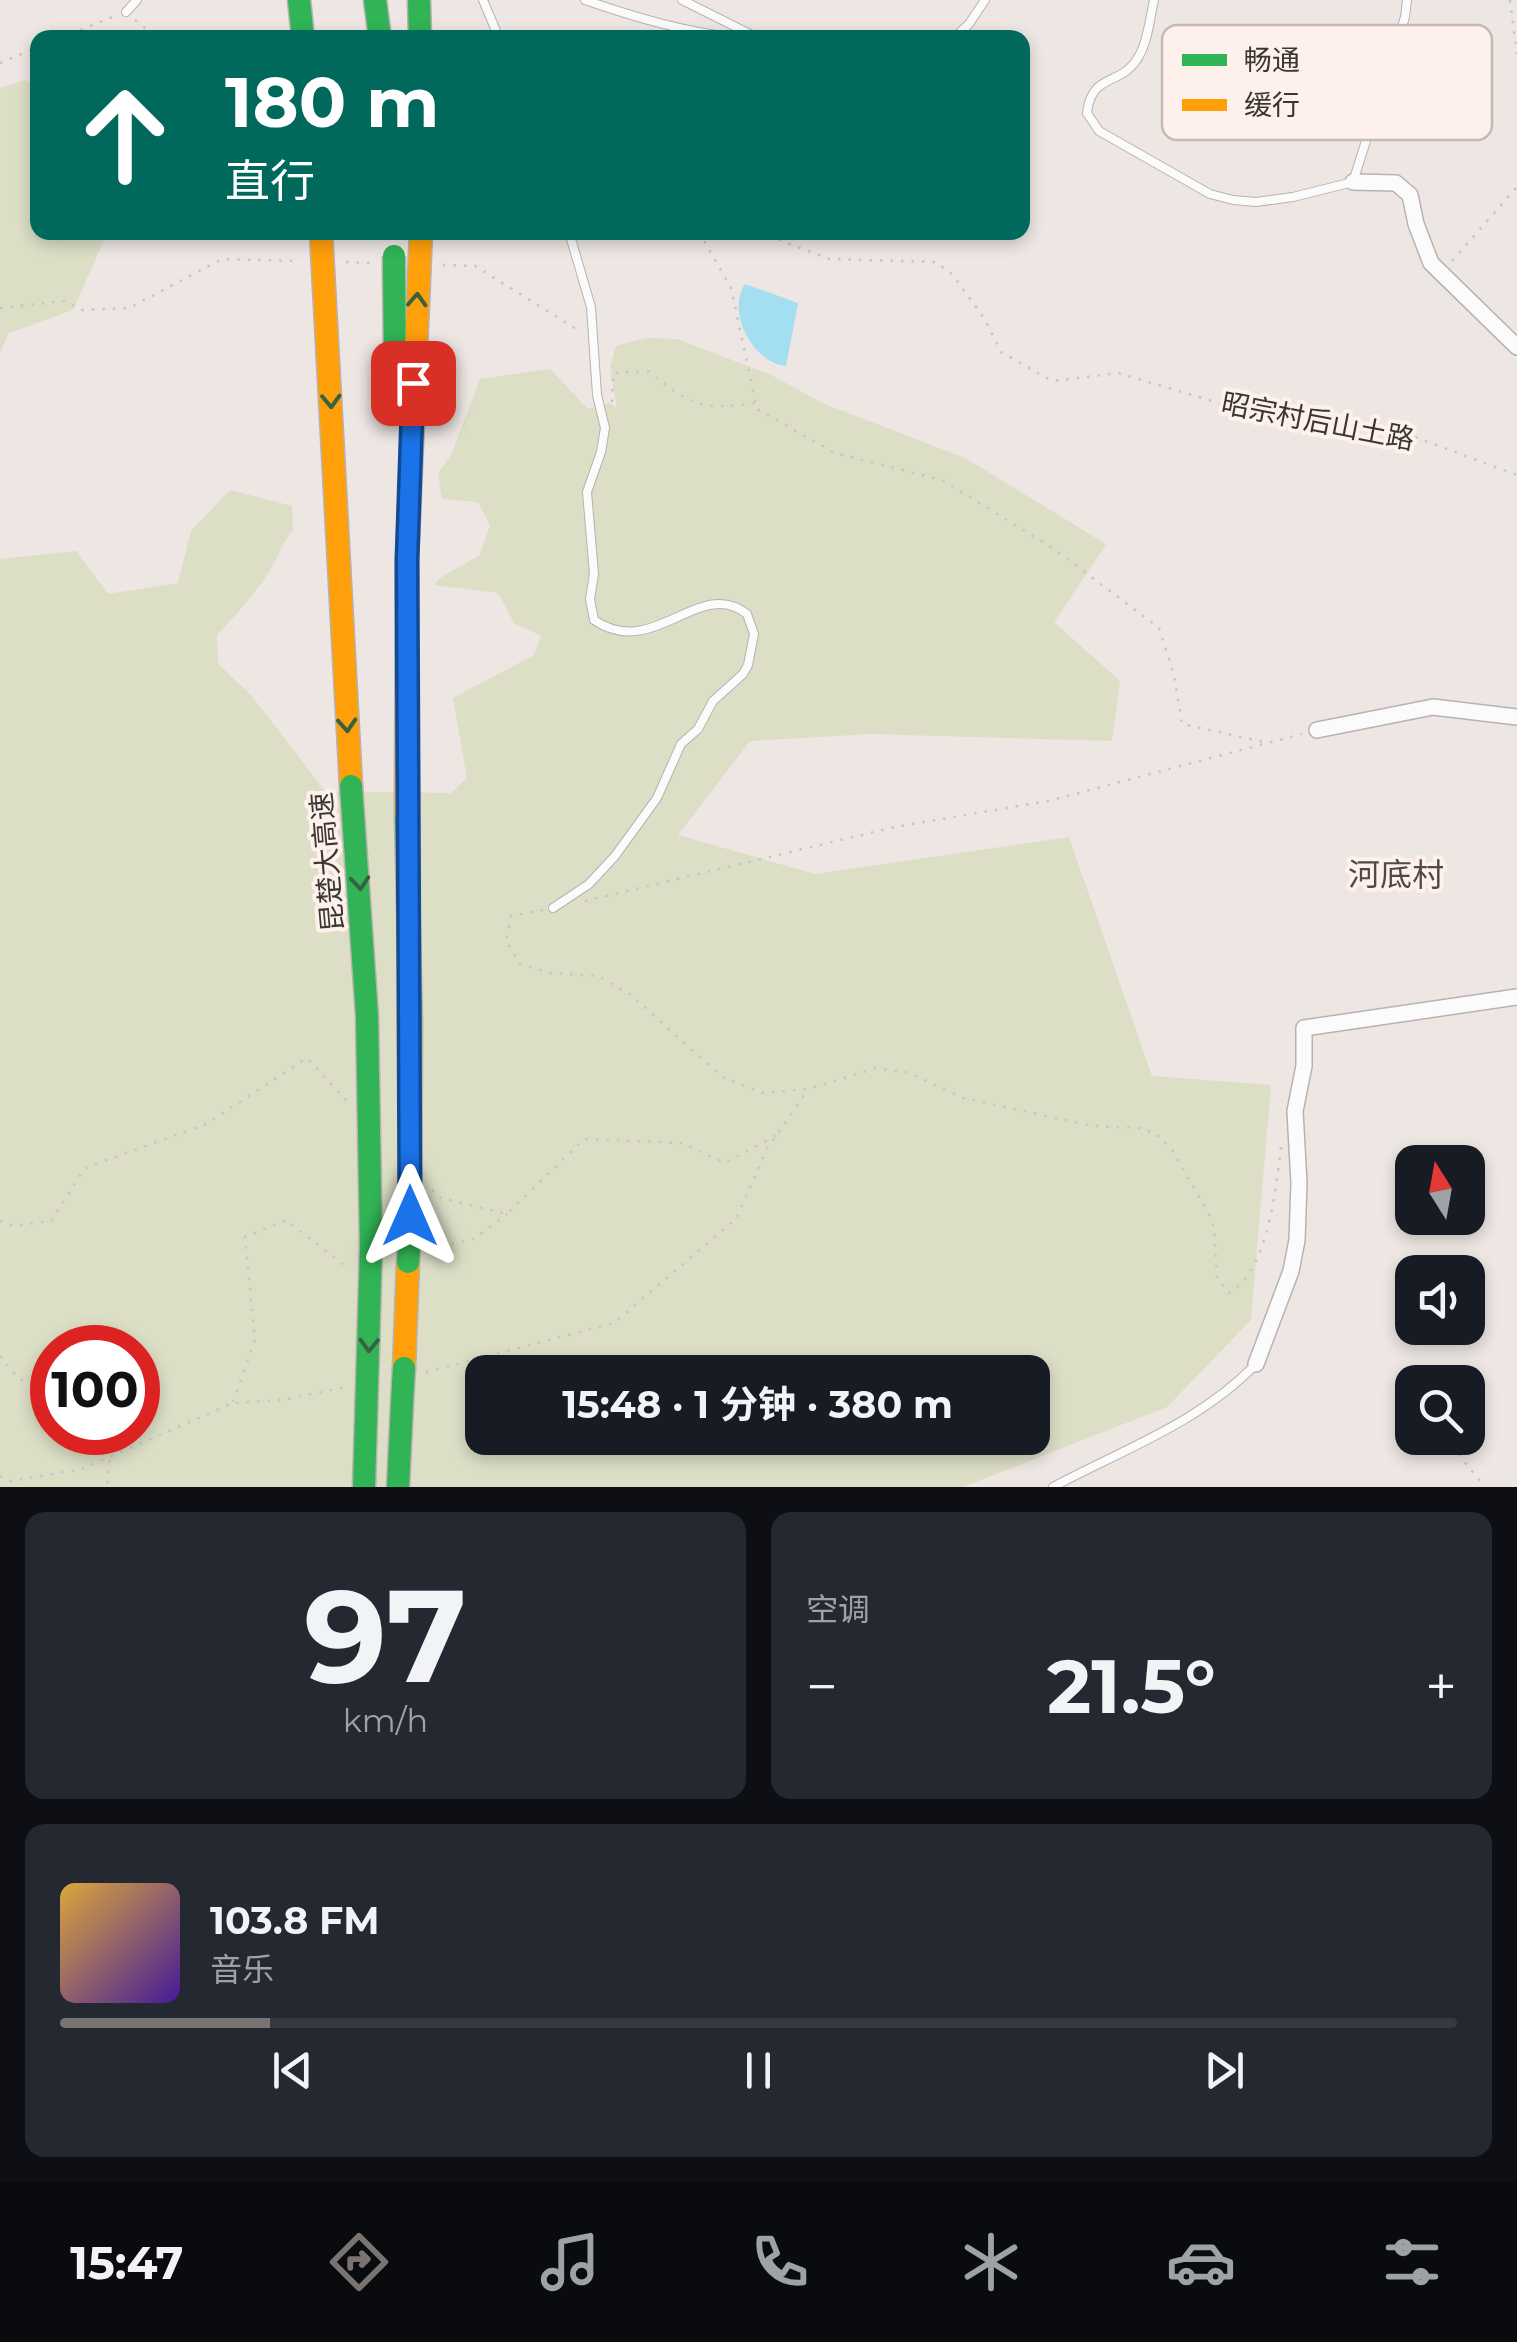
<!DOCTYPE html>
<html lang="zh">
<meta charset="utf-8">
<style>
body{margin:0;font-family:Montserrat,"Noto Sans SC",sans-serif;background:#242831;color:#f1f3f6;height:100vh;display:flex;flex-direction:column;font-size:38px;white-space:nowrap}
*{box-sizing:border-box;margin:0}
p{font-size:32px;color:#9ea1a6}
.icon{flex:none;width:55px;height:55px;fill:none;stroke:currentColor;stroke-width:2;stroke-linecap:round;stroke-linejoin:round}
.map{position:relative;height:1487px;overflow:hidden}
.details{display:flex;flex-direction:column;gap:25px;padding:25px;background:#0d0f14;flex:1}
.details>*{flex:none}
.banner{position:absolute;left:30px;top:30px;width:1000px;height:210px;border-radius:20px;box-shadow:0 5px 15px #0003;background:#00695c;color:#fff;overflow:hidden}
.needle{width:65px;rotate:349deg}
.controls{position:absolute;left:1395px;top:1145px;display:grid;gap:20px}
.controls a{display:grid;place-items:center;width:90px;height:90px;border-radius:20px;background:#171b24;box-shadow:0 5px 15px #0003;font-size:50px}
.speed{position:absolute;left:30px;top:1325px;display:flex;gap:20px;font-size:50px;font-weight:700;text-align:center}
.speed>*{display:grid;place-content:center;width:130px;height:130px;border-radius:50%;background:#171b24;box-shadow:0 5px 15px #0003;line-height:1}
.speed .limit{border:15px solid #d22;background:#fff;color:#111}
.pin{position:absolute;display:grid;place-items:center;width:85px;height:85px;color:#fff;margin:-42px;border-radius:20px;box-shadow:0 5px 15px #0006}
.me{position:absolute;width:110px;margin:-55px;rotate:0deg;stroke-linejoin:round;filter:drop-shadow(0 0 8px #0008)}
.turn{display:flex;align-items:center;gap:35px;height:210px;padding:0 30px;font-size:45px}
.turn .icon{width:130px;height:130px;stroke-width:2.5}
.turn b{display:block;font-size:70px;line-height:85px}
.big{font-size:75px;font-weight:700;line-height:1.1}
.details .card{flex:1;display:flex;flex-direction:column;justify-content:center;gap:15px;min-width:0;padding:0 35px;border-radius:20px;background:#242831}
.details .dial{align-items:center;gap:0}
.dial b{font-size:130px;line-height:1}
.song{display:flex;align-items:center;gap:30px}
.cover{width:120px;height:120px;border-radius:15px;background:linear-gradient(135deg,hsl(40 70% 55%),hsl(260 70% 35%))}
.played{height:10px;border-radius:5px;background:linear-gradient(90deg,#797471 15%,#363941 15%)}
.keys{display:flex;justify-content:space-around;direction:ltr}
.heat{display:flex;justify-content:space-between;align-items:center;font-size:55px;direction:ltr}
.details .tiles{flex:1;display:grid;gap:25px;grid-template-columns:1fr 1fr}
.card:last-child{grid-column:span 2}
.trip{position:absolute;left:465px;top:1355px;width:585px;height:100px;border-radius:20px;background:#171b24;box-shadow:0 5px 15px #0003;font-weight:700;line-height:100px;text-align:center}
.tabs{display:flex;height:160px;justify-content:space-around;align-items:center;background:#090b0e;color:#9ea1a6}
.tabs .icon{width:70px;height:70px}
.tabs .selected{color:#797471}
.tabs b{font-size:45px;color:#f1f3f6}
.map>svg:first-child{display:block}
.green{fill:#dcdec6;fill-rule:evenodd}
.water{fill:#a3def1}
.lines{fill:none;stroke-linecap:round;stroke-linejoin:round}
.lane-casing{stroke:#b8b2b0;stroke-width:10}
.street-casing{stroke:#b8b2b0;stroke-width:18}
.fast-casing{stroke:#b8b2b0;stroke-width:25}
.slow-casing{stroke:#b8b2b0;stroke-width:25}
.path{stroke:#c9c5c4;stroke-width:2.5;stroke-dasharray:2.5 8;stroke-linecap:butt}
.lane{stroke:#fcfbfb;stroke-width:8}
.street{stroke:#fcfbfb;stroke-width:15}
.fast{stroke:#30b455;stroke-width:22}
.slow{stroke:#ff9f0a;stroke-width:22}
.fast-bridge-casing{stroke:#b8b2b0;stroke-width:25;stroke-linecap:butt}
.fast-bridge{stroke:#30b455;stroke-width:22}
.oneway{stroke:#376240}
.route-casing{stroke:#114b97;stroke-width:25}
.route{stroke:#1a73e8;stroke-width:18}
.labels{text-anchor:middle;stroke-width:8;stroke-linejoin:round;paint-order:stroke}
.street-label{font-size:28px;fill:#3b3634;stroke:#fef1ec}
.quarter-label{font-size:32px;fill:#534845;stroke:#fef1ec}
.key{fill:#fef1ec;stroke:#c4b9b5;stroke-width:2.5}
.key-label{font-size:28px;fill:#3b3634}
</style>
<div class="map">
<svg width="1517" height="1487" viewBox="0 0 1517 1487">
<rect width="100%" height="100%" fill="#ede6e3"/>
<g class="green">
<polygon points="26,80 37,87 38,232 107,233 73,310 9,333 0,352 0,88"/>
<path d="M646,338L677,339L771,375L822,403L965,458L1106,544L1054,622L1120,681L1112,741L871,734L750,741L678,835L815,874L1069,837L1152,1076L1271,1085L1251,1320L1167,1407L963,1487H0V559L76,551L108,594L178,583L191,531L230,490L292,506L293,530C283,541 280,553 273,565C257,592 238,613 217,635L218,664L251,695L325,791L451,793L467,778L453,698L534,655L541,636L514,623L498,593L434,585L440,578L480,555L490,525L478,502L442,499L438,473L451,455L480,379L550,369L588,409L610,403L617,409L610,367L616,346ZM52,1348H138V1432H52ZM482,1372H1032V1438H482Z"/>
</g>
<path class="water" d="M745,284L798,303L786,366C753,363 726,312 745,284Z"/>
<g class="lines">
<defs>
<g id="lane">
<polyline points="483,0 499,38"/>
<path d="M585,0C637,18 685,32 739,38"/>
<polyline points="682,0 758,38"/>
<path d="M1154,0C1150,17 1148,41 1139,56C1121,88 1092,71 1087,113L1099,131L1210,194L1233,200L1256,202L1293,197L1353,182L1405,17L1407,0"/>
<polyline points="126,12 137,0"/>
<polyline points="954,38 969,24 985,0"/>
<path d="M553,908L589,884L615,856L657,798L681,744L698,729L713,701L743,674L748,665L754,634L747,614C699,576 654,661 594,620L590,599L594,574L587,492L601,452L605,428L597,395L591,307L569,232"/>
<path d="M1053,1487C1124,1449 1199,1423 1256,1364"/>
</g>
<g id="street">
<polyline points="1353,182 1396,183 1410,195 1416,224 1431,263 1517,347"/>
<polyline points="1317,730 1433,707 1517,717"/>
<polyline points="1256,1364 1291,1271 1297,1240 1299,1183 1295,1111 1304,1066 1304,1028 1517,997"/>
</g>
<g id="fast">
<polyline points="299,0 303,38"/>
<polyline points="375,0 380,38"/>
<polyline points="419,0 420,38"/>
<polyline points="394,272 395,360"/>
<polyline points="364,1487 371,1247"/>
<polyline points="398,1487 403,1384"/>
</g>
<g id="slow">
<polyline points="321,232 351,786"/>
<polyline points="406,818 407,560 421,232"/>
<polyline points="404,1368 408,1262"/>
</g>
</defs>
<use href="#lane" class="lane-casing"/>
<use href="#street" class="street-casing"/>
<use href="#fast" class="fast-casing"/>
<use href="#slow" class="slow-casing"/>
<g class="path">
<polyline points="1510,0 1517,54"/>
<polyline points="135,20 157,38"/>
<polyline points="61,38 115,16"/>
<polyline points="0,63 38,47"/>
<polyline points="699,232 731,288 757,409 835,453 942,480 1054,549 1159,628 1174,675 1182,724 1264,742"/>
<polyline points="759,232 829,259 936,262 952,274 984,318 1001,352 1052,381 1118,373 1256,414 1409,435 1517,475"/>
<polyline points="1452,261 1517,187"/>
<polyline points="346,262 373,263"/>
<polyline points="443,265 475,266 581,332"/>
<polyline points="0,308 65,301 82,310 129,308 222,259 297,261"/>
<path d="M612,402L613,373L648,371C690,405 702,411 755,403"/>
<polyline points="585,901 895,827 1048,801 1302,734"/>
<path d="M543,910L511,916L506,941L520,964L551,973L598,976L630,994L722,1077L763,1093L808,1089L876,1068L910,1073L963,1098L1093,1126L1139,1128L1155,1133L1172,1150L1209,1214L1214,1228L1217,1277L1229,1293C1268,1272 1276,1188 1281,1147"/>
<polyline points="432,1190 438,1197 507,1214 584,1139 682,1143 725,1163 777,1135"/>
<polyline points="0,1221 13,1226 51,1221 85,1168 206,1124 307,1058 347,1101"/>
<polyline points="431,1249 474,1239 507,1214"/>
<polyline points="0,1356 18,1378 52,1398"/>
<polyline points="426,1372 614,1323 736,1219 767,1149 807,1091"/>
<polyline points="233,1402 255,1340 245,1237 286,1220 348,1268"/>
<polyline points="96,1432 110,1458 107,1487"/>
<polyline points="1445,1438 1485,1487"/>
<polyline points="0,1476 10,1481 82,1469 233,1403 282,1400 346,1387"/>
</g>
<use href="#lane" class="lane"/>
<use href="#street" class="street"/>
<use href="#fast" class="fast"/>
<use href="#slow" class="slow"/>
<defs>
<g id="fast-bridge">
<polyline points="394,256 394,272"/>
<polyline points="351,786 367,1016 371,1247"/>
<polyline points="406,818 411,1021 410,1216"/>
<polyline points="408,1262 409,1246"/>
<polyline points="403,1384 404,1368"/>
</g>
</defs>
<use href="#fast-bridge" class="fast-bridge-casing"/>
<use href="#fast-bridge" class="fast-bridge"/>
</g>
<defs><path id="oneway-chevron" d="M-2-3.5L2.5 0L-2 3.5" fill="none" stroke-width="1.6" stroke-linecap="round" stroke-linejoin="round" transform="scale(2.5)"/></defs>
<g class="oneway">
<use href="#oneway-chevron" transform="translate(417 300) rotate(-87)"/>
<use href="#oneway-chevron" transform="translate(331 401) rotate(88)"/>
<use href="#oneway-chevron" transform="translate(347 725) rotate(86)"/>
<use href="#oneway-chevron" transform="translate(360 883) rotate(85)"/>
<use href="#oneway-chevron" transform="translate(369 1345) rotate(92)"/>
</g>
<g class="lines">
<defs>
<polyline id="route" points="410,1216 407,560 413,383"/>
</defs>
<use href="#route" class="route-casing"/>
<use href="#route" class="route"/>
</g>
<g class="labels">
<g class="street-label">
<text transform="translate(1318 421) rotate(11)" y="10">昭宗村后山土路</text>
<text transform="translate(327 862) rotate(-95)" y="10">昆楚大高速</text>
</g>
<g class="quarter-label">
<text x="1396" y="886">河底村</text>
</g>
</g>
<rect x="1162" y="25" width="330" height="115" rx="15" class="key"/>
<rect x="1182" y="54" width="45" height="12" fill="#30b455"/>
<rect x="1182" y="99" width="45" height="12" fill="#ff9f0a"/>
<g class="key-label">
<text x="1244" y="70">畅通</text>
<text x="1244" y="115">缓行</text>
</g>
</svg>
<div class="controls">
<a><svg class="needle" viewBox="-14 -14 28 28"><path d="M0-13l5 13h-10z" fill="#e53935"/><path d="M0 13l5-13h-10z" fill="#9ea1a6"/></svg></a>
<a><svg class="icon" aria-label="sound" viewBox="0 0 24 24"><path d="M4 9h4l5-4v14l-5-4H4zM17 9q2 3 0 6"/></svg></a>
<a><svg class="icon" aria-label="search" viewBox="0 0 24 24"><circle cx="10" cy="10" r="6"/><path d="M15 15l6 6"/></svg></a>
</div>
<div class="speed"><div class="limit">100</div></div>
<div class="pin" style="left:413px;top:383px;background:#d93025"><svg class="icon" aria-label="arrive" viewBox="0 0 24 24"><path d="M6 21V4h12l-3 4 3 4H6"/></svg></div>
<svg class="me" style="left:410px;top:1216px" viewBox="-20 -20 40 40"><path d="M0-17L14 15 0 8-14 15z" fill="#1a73e8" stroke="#fff" stroke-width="4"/></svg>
<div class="trip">15:48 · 1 分钟 · 380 m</div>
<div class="banner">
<div class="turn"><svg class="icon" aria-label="ahead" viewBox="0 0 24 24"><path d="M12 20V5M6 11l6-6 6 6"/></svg><div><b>180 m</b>直行</div></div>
</div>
</div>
<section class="details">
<div class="tiles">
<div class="card dial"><b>97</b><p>km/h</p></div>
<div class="card"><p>空调</p>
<div class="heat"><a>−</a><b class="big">21.5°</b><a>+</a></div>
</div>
<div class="card">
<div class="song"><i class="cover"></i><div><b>103.8 FM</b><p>音乐</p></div></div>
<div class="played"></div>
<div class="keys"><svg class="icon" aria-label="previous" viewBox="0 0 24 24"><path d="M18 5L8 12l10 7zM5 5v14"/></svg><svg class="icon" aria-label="pause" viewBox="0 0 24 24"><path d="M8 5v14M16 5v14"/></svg><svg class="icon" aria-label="next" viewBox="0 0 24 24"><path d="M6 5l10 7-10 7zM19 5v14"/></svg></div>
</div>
</div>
</section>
<nav class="tabs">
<b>15:47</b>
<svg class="icon selected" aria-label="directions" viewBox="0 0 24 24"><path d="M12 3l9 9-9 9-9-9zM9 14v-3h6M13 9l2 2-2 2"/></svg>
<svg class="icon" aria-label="music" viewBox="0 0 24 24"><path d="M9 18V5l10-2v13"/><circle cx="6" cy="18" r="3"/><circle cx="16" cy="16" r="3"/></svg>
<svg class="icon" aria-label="phone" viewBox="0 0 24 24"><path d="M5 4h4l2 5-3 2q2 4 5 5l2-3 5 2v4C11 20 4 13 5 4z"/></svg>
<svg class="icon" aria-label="climate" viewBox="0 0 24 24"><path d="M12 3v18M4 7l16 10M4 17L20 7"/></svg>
<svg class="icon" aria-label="car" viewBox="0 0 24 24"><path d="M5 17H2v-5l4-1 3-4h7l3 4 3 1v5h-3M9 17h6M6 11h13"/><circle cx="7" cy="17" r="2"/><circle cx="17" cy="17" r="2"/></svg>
<svg class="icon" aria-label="filters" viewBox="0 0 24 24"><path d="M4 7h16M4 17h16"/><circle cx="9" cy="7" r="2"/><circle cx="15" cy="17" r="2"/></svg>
</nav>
